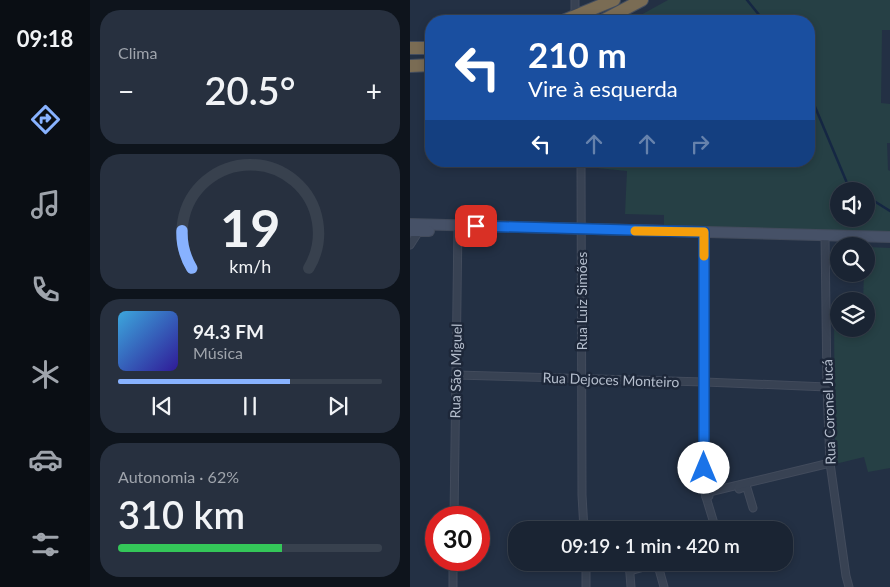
<!DOCTYPE html>
<html lang="pt">
<meta charset="utf-8">
<style>
body{margin:0;font-family:Lato,sans-serif;background:#27303f;color:#f1f3f6;height:100vh;display:flex;flex-direction:column;font-size:19px;white-space:nowrap}
*{box-sizing:border-box;margin:0}
p{font-size:16px;color:#9fa4ac}
.icon{flex:none;width:28px;height:28px;fill:none;stroke:currentColor;stroke-width:2;stroke-linecap:round;stroke-linejoin:round}
.map{position:relative;flex:1;overflow:hidden}
.sheet{display:flex;flex-direction:column;gap:10px;padding:10px;background:#0e141c;width:320px}
.sheet>*{flex:none}
.hud{position:absolute;left:15px;top:15px;width:390px;height:152px;border-radius:20px;box-shadow:0 2px 8px #0003,0 0 0 1px #38414e;background:#1a4fa0;color:#fff;overflow:hidden}
.fabs{position:absolute;left:420px;top:182px;display:grid;gap:10px}
.fabs a{display:grid;place-items:center;width:45px;height:45px;border-radius:50%;background:#1a2433;box-shadow:0 2px 8px #0003,0 0 0 1px #38414e;font-size:25px}
.speed{position:absolute;left:15px;top:506px;display:flex;gap:10px;font-size:25px;font-weight:700;text-align:center}
.speed>*{display:grid;place-content:center;width:65px;height:65px;border-radius:50%;background:#1a2433;box-shadow:0 2px 8px #0003,0 0 0 1px #38414e;line-height:1}
.speed .limit{border:8px solid #d22;background:#fff;color:#111}
.pin{position:absolute;display:grid;place-items:center;width:42px;height:42px;color:#fff;margin:-21px;border-radius:10px;box-shadow:0 2px 8px #0006}
.me{position:absolute;width:55px;margin:-28px;rotate:0deg;stroke-linejoin:round;filter:drop-shadow(0 0 4px #0008)}
.turn{display:flex;align-items:center;gap:18px;height:105px;padding:0 20px;font-size:22px}
.turn .icon{width:65px;height:65px;stroke-width:2.5}
.turn b{display:block;font-size:35px;line-height:42px}
.lanes{display:flex;align-items:center;height:48px;padding:0 20px;background:#0003;justify-content:center;gap:25px;direction:ltr}
.lanes .off{opacity:.35}
.big{font-size:38px;font-weight:600;line-height:1.1}
.sheet .widget{flex:1;display:flex;flex-direction:column;justify-content:center;gap:8px;min-width:0;padding:0 18px;border-radius:20px;background:#27303f}
.sheet .dial{align-items:center;gap:0}
.dial svg{height:130px;overflow:visible;fill:none;stroke:#38414e;stroke-width:7;stroke-linecap:round;text-anchor:middle}
.dial text{fill:#f1f3f6;stroke:none}
.song{display:flex;align-items:center;gap:15px}
.cover{width:60px;height:60px;border-radius:8px;background:linear-gradient(135deg,hsl(200 70% 55%),hsl(250 70% 35%))}
.played{height:5px;border-radius:2px;background:linear-gradient(90deg,#88b2ff 65%,#38414e 65%)}
.keys{display:flex;justify-content:space-around;direction:ltr}
.heat{display:flex;justify-content:space-between;align-items:center;font-size:28px;direction:ltr}
.charge{height:8px;border-radius:4px;background:linear-gradient(90deg,#34c759 62%,#38414e 0)}
.trip{position:absolute;left:98px;top:521px;width:285px;height:50px;border-radius:20px;background:#1a2433;box-shadow:0 2px 8px #0003,0 0 0 1px #38414e;font-weight:600;line-height:50px;text-align:center}
main{display:flex;flex:1;min-height:0}
.menu{display:flex;flex-direction:column;width:90px;justify-content:space-around;align-items:center;background:#0a0e14;color:#9fa4ac}
.menu .icon{width:35px;height:35px}
.menu .active{color:#88b2ff}
.menu b{font-size:22px;color:#f1f3f6}
.map>svg:first-child{display:block}
.green{fill:#264045;fill-rule:evenodd}
.lines{fill:none;stroke-linecap:round;stroke-linejoin:round}
.stream{stroke:#152743;stroke-width:2.5}
.street-casing{stroke:#424b5c;stroke-width:9}
.secondary-casing{stroke:#424b5c;stroke-width:12}
.highway-casing{stroke:#434d5e;stroke-width:14}
.street{stroke:#384253;stroke-width:7}
.secondary{stroke:#465167;stroke-width:10}
.highway{stroke:#7a6c54;stroke-width:12}
.route-casing{stroke:#114b97;stroke-width:12}
.route{stroke:#1a73e8;stroke-width:9}
.slow{stroke:#f59e0b;stroke-width:9}
.labels{text-anchor:middle;stroke-width:5;stroke-linejoin:round;paint-order:stroke}
.street-label{font-size:14px;fill:#b5becd;stroke:#1d2739}
</style>
<main>
<nav class="menu">
<b>09:18</b>
<svg class="icon active" aria-label="directions" viewBox="0 0 24 24"><path d="M12 3l9 9-9 9-9-9zM9 14v-3h6M13 9l2 2-2 2"/></svg>
<svg class="icon" aria-label="music" viewBox="0 0 24 24"><path d="M9 18V5l10-2v13"/><circle cx="6" cy="18" r="3"/><circle cx="16" cy="16" r="3"/></svg>
<svg class="icon" aria-label="phone" viewBox="0 0 24 24"><path d="M5 4h4l2 5-3 2q2 4 5 5l2-3 5 2v4C11 20 4 13 5 4z"/></svg>
<svg class="icon" aria-label="climate" viewBox="0 0 24 24"><path d="M12 3v18M4 7l16 10M4 17L20 7"/></svg>
<svg class="icon" aria-label="car" viewBox="0 0 24 24"><path d="M5 17H2v-5l4-1 3-4h7l3 4 3 1v5h-3M9 17h6M6 11h13"/><circle cx="7" cy="17" r="2"/><circle cx="17" cy="17" r="2"/></svg>
<svg class="icon" aria-label="filters" viewBox="0 0 24 24"><path d="M4 7h16M4 17h16"/><circle cx="9" cy="7" r="2"/><circle cx="15" cy="17" r="2"/></svg>
</nav>
<section class="sheet">
<div class="widget"><p>Clima</p>
<div class="heat"><a>−</a><b class="big">20.5°</b><a>+</a></div>
</div>
<div class="widget dial"><svg viewBox="0 0 100 80">
<path d="M14 69A42 42 0 1 1 86 69"/>
<path d="M14 69A42 42 0 0 1 8 46" stroke="#88b2ff"/>
<text x="50" y="56" font-size="32" font-weight="700">19</text>
<text x="50" y="72" font-size="11">km/h</text>
</svg></div>
<div class="widget">
<div class="song"><i class="cover"></i><div><b>94.3 FM</b><p>Música</p></div></div>
<div class="played"></div>
<div class="keys"><svg class="icon" aria-label="previous" viewBox="0 0 24 24"><path d="M18 5L8 12l10 7zM5 5v14"/></svg><svg class="icon" aria-label="pause" viewBox="0 0 24 24"><path d="M8 5v14M16 5v14"/></svg><svg class="icon" aria-label="next" viewBox="0 0 24 24"><path d="M6 5l10 7-10 7zM19 5v14"/></svg></div>
</div>
<div class="widget"><p>Autonomia · 62%</p><b class="big">310 km</b><div class="charge"></div></div>
</section>
<div class="map">
<svg width="480" height="587" viewBox="0 0 480 587">
<rect width="100%" height="100%" fill="#233044"/>
<g class="green">
<path d="M258,0H480V30H472L471,103L480,104V143H477L478,170L480,171V236L254,228V215L215,214L217,171L177,167V161H399V21H220ZM429,191H456V219H429Z"/>
<polygon points="456,247 480,248 480,468 458,472 454,457 425,464 424,313 429,313 429,329 456,329 456,322 459,318 456,314 456,301 453,301 454,274 456,274"/>
</g>
<g class="lines">
<g class="stream">
<polyline points="337,0 354,21"/>
<polyline points="399,94 403,102 437,183 450,191"/>
<polyline points="456,196 480,211"/>
</g>
<defs>
<g id="street">
<polyline points="165,0 165,16"/>
<polyline points="171,161 172,495 174,530"/>
<polyline points="294,232 294,485 296,497"/>
<polyline points="415,235 417,387 420,463 436,576 439,587"/>
<polyline points="0,245 9,231"/>
<polyline points="46,375 295,382 417,387"/>
<polyline points="329,489 334,487 337,488 343,508"/>
<polyline points="295,493 420,463"/>
<polyline points="299,496 296,497 306,530"/>
<polyline points="44,518 48,225"/>
<polyline points="219,562 221,587"/>
<polyline points="247,562 254,587"/>
<polyline points="315,562 318,565 329,562"/>
<polyline points="220,571 248,563"/>
<polyline points="43,587 43,560"/>
<polyline points="176,587 176,562"/>
</g>
<g id="secondary">
<polyline points="0,224 480,237"/>
<polyline points="0,231 19,231"/>
</g>
<g id="highway">
<polyline points="153,21 204,0"/>
<polyline points="192,21 232,0"/>
<polyline points="0,48 21,48"/>
<polyline points="0,66 21,65"/>
</g>
</defs>
<use href="#street" class="street-casing"/>
<use href="#secondary" class="secondary-casing"/>
<use href="#highway" class="highway-casing"/>
<use href="#street" class="street"/>
<use href="#secondary" class="secondary"/>
<use href="#highway" class="highway"/>
</g>
<g class="lines">
<defs>
<polyline id="route" points="66,226 294,232 294,468"/>
</defs>
<use href="#route" class="route-casing"/>
<use href="#route" class="route"/>
<polyline class="slow" points="225,231 294,232 294,256"/>
</g>
<g class="labels">
<g class="street-label">
<text transform="translate(172 301) rotate(-90)" y="5">Rua Luiz Simões</text>
<text transform="translate(46 371) rotate(-89)" y="5">Rua São Miguel</text>
<text transform="translate(201 380) rotate(2)" y="5">Rua Dejoces Monteiro</text>
<text transform="translate(419 412) rotate(-92)" y="5">Rua Coronel Jucá</text>
</g>
</g>
</svg>
<div class="fabs">
<a><svg class="icon" aria-label="sound" viewBox="0 0 24 24"><path d="M4 9h4l5-4v14l-5-4H4zM17 9q2 3 0 6"/></svg></a>
<a><svg class="icon" aria-label="search" viewBox="0 0 24 24"><circle cx="10" cy="10" r="6"/><path d="M15 15l6 6"/></svg></a>
<a><svg class="icon" aria-label="layers" viewBox="0 0 24 24"><path d="M12 4l9 5-9 5-9-5zM3 14l9 5 9-5"/></svg></a>
</div>
<div class="speed"><div class="limit">30</div></div>
<div class="pin" style="left:66px;top:226px;background:#d93025"><svg class="icon" aria-label="arrive" viewBox="0 0 24 24"><path d="M6 21V4h12l-3 4 3 4H6"/></svg></div>
<svg class="me" style="left:294px;top:468px" viewBox="-20 -20 40 40"><circle r="19" fill="#fff"/><path d="M0-13L10 11 0 6-10 11z" fill="#1a73e8"/></svg>
<div class="trip">09:19 · 1 min · 420 m</div>
<div class="hud">
<div class="turn"><svg class="icon" aria-label="left" viewBox="0 0 24 24"><path d="M17 20v-9H6M10 6l-5 5 5 5"/></svg><div><b>210 m</b>Vire à esquerda</div></div>
<div class="lanes"><svg class="icon" aria-label="left" viewBox="0 0 24 24"><path d="M17 20v-9H6M10 6l-5 5 5 5"/></svg><svg class="icon off" aria-label="ahead" viewBox="0 0 24 24"><path d="M12 20V5M6 11l6-6 6 6"/></svg><svg class="icon off" aria-label="ahead" viewBox="0 0 24 24"><path d="M12 20V5M6 11l6-6 6 6"/></svg><svg class="icon off" aria-label="right" viewBox="0 0 24 24"><path d="M7 20v-9h11M14 6l5 5-5 5"/></svg></div>
</div>
</div>
</main>
